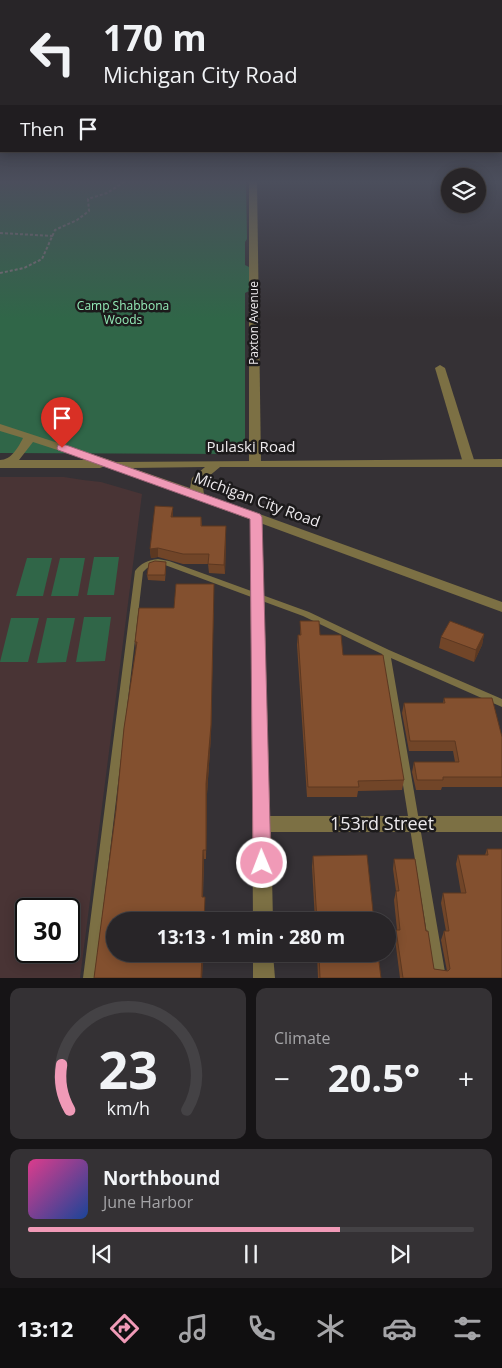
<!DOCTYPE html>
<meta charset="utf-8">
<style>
body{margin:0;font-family:"Open Sans",sans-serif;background:#343134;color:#f1f3f6;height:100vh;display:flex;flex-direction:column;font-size:19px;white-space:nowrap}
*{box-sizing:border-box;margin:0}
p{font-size:16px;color:#a5a5a8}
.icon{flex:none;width:28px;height:28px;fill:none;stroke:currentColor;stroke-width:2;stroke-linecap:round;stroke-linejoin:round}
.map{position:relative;height:978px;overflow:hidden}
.side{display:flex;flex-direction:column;gap:10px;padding:10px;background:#161416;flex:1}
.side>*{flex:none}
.hud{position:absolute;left:0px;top:0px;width:502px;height:152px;box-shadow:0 2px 12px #0003,0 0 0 1px #444245;background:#282528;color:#f1f3f6;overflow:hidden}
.buttons{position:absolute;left:441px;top:168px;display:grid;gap:10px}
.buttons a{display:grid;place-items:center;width:45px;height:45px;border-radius:50%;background:#282528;box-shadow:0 2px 12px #0003,0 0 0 1px #444245;font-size:25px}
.speed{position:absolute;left:15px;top:898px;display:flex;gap:10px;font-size:25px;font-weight:700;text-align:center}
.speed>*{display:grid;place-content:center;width:65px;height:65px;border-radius:50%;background:#282528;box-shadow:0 2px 12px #0003,0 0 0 1px #444245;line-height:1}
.speed .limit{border:2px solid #111;border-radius:8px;background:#fff;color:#111}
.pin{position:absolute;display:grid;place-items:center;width:42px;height:42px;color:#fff;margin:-51px -21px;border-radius:50% 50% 50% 0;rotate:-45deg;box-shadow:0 0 5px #0007}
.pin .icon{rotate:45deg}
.me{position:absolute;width:55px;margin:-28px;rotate:359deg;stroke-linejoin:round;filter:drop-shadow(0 0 4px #0008)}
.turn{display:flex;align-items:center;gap:18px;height:105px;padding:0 20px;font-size:22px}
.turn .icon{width:65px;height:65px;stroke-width:2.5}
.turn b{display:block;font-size:35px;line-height:42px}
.then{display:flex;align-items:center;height:48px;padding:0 20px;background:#0003;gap:10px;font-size:19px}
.big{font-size:38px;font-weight:700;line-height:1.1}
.side .tile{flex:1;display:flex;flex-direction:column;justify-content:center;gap:8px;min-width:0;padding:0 18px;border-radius:10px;background:#343134}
.side .dial{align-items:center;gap:0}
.dial svg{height:130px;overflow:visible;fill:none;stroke:#444245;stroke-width:7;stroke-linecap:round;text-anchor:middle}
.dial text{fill:#f1f3f6;stroke:none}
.song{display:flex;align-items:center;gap:15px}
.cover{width:60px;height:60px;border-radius:8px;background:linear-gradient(135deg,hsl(330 70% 55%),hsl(220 70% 35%))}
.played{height:5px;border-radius:2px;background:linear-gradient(90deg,#f09ab7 70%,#444245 70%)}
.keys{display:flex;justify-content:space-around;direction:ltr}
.heat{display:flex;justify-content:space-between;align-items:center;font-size:28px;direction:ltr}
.side .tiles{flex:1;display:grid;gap:10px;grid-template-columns:1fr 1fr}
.tile:last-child{grid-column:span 2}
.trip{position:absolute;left:106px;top:912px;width:290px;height:50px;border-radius:25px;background:#282528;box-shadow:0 2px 12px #0003,0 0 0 1px #444245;font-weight:700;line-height:50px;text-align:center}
.menu{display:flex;height:80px;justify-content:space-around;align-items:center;background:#100f10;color:#a5a5a8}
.menu .icon{width:35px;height:35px}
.menu .selected{color:#f09ab7}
.menu b{font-size:22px;color:#f1f3f6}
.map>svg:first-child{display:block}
.education{fill:#493435;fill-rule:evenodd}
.green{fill:#306648}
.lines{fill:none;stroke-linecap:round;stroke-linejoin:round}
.path{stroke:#767276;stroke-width:2;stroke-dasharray:3 2;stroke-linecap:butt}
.service{fill:#7c7044;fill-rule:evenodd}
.minor{fill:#7c7044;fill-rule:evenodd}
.tertiary{fill:#7c7044;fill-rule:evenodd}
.wall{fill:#714528}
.shaded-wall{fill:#5c3821}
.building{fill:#83502f;stroke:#5c3821}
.route{fill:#f09ab7;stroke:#9c6477}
.labels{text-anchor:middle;stroke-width:5;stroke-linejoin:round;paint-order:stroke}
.far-park-label{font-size:12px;fill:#95edb9;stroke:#1c1a1b}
.far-street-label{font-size:12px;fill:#ece9ec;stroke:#1c1a1b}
.street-label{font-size:15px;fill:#ece9ec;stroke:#1c1a1b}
.near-street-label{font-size:18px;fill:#ece9ec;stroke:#1c1a1b}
</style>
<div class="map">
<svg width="502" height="978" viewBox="0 0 502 978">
<rect width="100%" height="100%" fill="#353135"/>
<path class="education" d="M0,477H64L83,480L101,482L142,494L80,978H0ZM26,909H69V951H26Z"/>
<g class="green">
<polygon points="0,182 246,182 247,239 245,242 245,265 249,267 249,291 245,293 245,444 240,452 234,454 0,453"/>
<polygon points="94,557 119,557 114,595 87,595"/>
<polygon points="27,558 52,558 43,596 16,596"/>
<polygon points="60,558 85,558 78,596 51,596"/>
<polygon points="84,617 111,617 105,661 76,662"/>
<polygon points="11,618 39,618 28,662 0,662"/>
<polygon points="47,618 75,618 66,662 37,663"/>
</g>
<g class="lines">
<g class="path">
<polyline points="0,233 53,236"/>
<polyline points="0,273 24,268 42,259 55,230 77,220 89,211 88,199 107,193 124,182"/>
</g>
<path class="service" d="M158,559L169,561L309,612L389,650L502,699V707L391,658L446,978H434L382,654L303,616L165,565C155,564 149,565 143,572L95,978H83L135,571C141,563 148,560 158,559Z"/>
<g class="minor">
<polygon points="249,182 257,182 261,463 255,467 249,463"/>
<polygon points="440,365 445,368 475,463 473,466 465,466 463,463 435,368"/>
<polygon points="256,513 262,517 270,816 502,816 502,832 271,832 273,921 253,921 250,517"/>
<polygon points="253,954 273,954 275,978 253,978"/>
</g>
<path class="tertiary" d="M0,424L116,462L502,459V467H220L202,482L204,494L502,602V612L105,466L100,468H0V460C11,460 18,448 23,438L0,431ZM33,442L88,460H19ZM205,467L192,478L190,488L132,468Z"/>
</g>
<g class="wall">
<polygon points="173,507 173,517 201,517 202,526 226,535 225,574 209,573 208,564 183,564 158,557 151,558 150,549"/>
<polygon points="166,568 165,581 148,580 147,575"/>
<polygon points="176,584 214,584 211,735 207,794 206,859 204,859 203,897 205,897 205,921 115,921 115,954 203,954 202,978 94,978 116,810 124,728 136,649 135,642 139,608 174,608"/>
<polygon points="300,621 320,635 343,655 404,780 402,790 358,791 357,797 307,797 297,645 298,635 300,635"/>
<polygon points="484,634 482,645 474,662 439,648 441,637"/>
<polygon points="444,698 502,737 502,787 442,787 441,790 416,790 412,772 414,762 455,762 453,751 409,751 402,713 404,703 443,703"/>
<polygon points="487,849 502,849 502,978 400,978 395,939 396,930 397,930 394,900 396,891 393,869 394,859 426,931 434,969 447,971 441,940 444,931 446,931 441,903 443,893 461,893 456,864 458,855 485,855"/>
<polygon points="313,856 374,921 315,921 312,867"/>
<polygon points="317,954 378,954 381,978 318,978"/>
</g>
<g class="shaded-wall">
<polygon points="173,507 173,516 172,527 171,517"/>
<polygon points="226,526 226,535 225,574 224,565"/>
<polygon points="158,548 158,557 151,558 150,549"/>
<polygon points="214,584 211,735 207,794 206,859 206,784"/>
<polygon points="484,634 482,645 474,662 476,650"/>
<polygon points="203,850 204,859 202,907 202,897"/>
<polygon points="205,897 205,921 204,921"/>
<polygon points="202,954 203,954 202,978 201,978"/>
</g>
<g class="building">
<polygon points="155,506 173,507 171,517 201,517 201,526 226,526 224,565 208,564 209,554 183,554 158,548 150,549"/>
<polygon points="155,561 166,562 165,575 147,575 149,563"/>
<polygon points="176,584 214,584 211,725 206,784 206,850 203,850 202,897 205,897 204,921 115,921 115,954 202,954 201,978 94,978 116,810 124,728 137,642 135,642 139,608 174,608"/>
<polygon points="300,621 319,621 320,635 341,635 343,655 383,655 404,780 358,781 359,787 308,787 298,635 301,635"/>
<polygon points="450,621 484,634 476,650 441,637"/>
<polygon points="444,698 492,698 502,737 502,777 443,777 443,780 417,780 414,762 459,762 455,741 410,741 404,703 445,703"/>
<polygon points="487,849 502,849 502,978 403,978 396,930 400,930 396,891 399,891 394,859 415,859 426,931 428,931 434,969 448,971 450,969 444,931 449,931 443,893 466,893 458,855 488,855"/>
<polygon points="367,855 374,921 317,921 313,856"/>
<polygon points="319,954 378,954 381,978 320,978"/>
</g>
<linearGradient id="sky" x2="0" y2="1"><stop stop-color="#1d1b1d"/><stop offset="0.57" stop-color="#4b4e5c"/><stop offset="1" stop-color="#4b4e5c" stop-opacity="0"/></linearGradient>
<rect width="502" height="319" fill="url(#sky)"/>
<polygon class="route" points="58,445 66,445 260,514 262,517 271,863 268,869 262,871 256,869 253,863 250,519 58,450 57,448"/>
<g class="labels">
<g class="far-park-label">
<text x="123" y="310">Camp Shabbona<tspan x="123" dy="14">Woods</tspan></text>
</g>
<g class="far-street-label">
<text transform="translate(254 323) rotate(-90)" y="4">Paxton Avenue</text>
</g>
<g class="street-label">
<text x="251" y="452">Pulaski Road</text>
<text transform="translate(257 500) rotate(20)" y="5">Michigan City Road</text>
</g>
<g class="near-street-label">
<text x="382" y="830">153rd Street</text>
</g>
</g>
</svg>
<div class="buttons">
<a><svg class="icon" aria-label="layers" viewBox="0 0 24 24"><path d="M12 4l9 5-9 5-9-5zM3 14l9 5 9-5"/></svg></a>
</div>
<div class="speed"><div class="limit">30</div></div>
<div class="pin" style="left:62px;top:448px;background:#d93025"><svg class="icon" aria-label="arrive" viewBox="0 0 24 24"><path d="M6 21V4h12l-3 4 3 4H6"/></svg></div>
<svg class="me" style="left:262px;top:863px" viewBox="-20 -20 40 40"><circle r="17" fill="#f09ab7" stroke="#fff" stroke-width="3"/><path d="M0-11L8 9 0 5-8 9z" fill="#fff"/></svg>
<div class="trip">13:13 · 1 min · 280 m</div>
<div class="hud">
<div class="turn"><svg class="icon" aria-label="left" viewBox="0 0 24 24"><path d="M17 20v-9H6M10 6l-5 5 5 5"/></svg><div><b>170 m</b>Michigan City Road</div></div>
<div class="then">Then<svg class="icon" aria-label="arrive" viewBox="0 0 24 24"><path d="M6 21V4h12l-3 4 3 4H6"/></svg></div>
</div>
</div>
<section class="side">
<div class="tiles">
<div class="tile dial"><svg viewBox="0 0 100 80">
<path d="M14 69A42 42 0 1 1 86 69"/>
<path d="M14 69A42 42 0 0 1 9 41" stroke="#f09ab7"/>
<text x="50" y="56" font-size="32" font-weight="700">23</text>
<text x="50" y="72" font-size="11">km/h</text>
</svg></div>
<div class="tile"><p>Climate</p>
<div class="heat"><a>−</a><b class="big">20.5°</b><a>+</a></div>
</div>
<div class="tile">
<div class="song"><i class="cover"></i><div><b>Northbound</b><p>June Harbor</p></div></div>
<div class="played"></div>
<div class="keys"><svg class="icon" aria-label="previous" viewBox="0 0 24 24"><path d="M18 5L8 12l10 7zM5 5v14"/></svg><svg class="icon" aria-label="pause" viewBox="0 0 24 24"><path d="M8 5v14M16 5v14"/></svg><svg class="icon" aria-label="next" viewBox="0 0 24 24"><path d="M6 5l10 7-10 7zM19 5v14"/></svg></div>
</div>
</div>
</section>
<nav class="menu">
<b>13:12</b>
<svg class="icon selected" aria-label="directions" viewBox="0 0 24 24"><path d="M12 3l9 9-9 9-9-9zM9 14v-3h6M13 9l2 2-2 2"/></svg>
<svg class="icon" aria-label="music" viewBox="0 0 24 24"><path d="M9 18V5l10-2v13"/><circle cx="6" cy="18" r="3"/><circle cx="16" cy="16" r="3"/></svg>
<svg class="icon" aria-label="phone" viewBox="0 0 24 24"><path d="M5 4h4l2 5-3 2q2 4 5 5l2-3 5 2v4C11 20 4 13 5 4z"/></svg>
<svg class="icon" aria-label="climate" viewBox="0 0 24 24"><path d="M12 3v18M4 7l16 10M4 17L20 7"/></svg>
<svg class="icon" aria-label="car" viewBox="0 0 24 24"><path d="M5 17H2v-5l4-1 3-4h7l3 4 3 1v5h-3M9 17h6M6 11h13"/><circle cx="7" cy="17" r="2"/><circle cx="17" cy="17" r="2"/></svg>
<svg class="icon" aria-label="filters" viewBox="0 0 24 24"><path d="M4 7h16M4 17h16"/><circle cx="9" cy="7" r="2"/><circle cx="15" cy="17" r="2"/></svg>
</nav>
